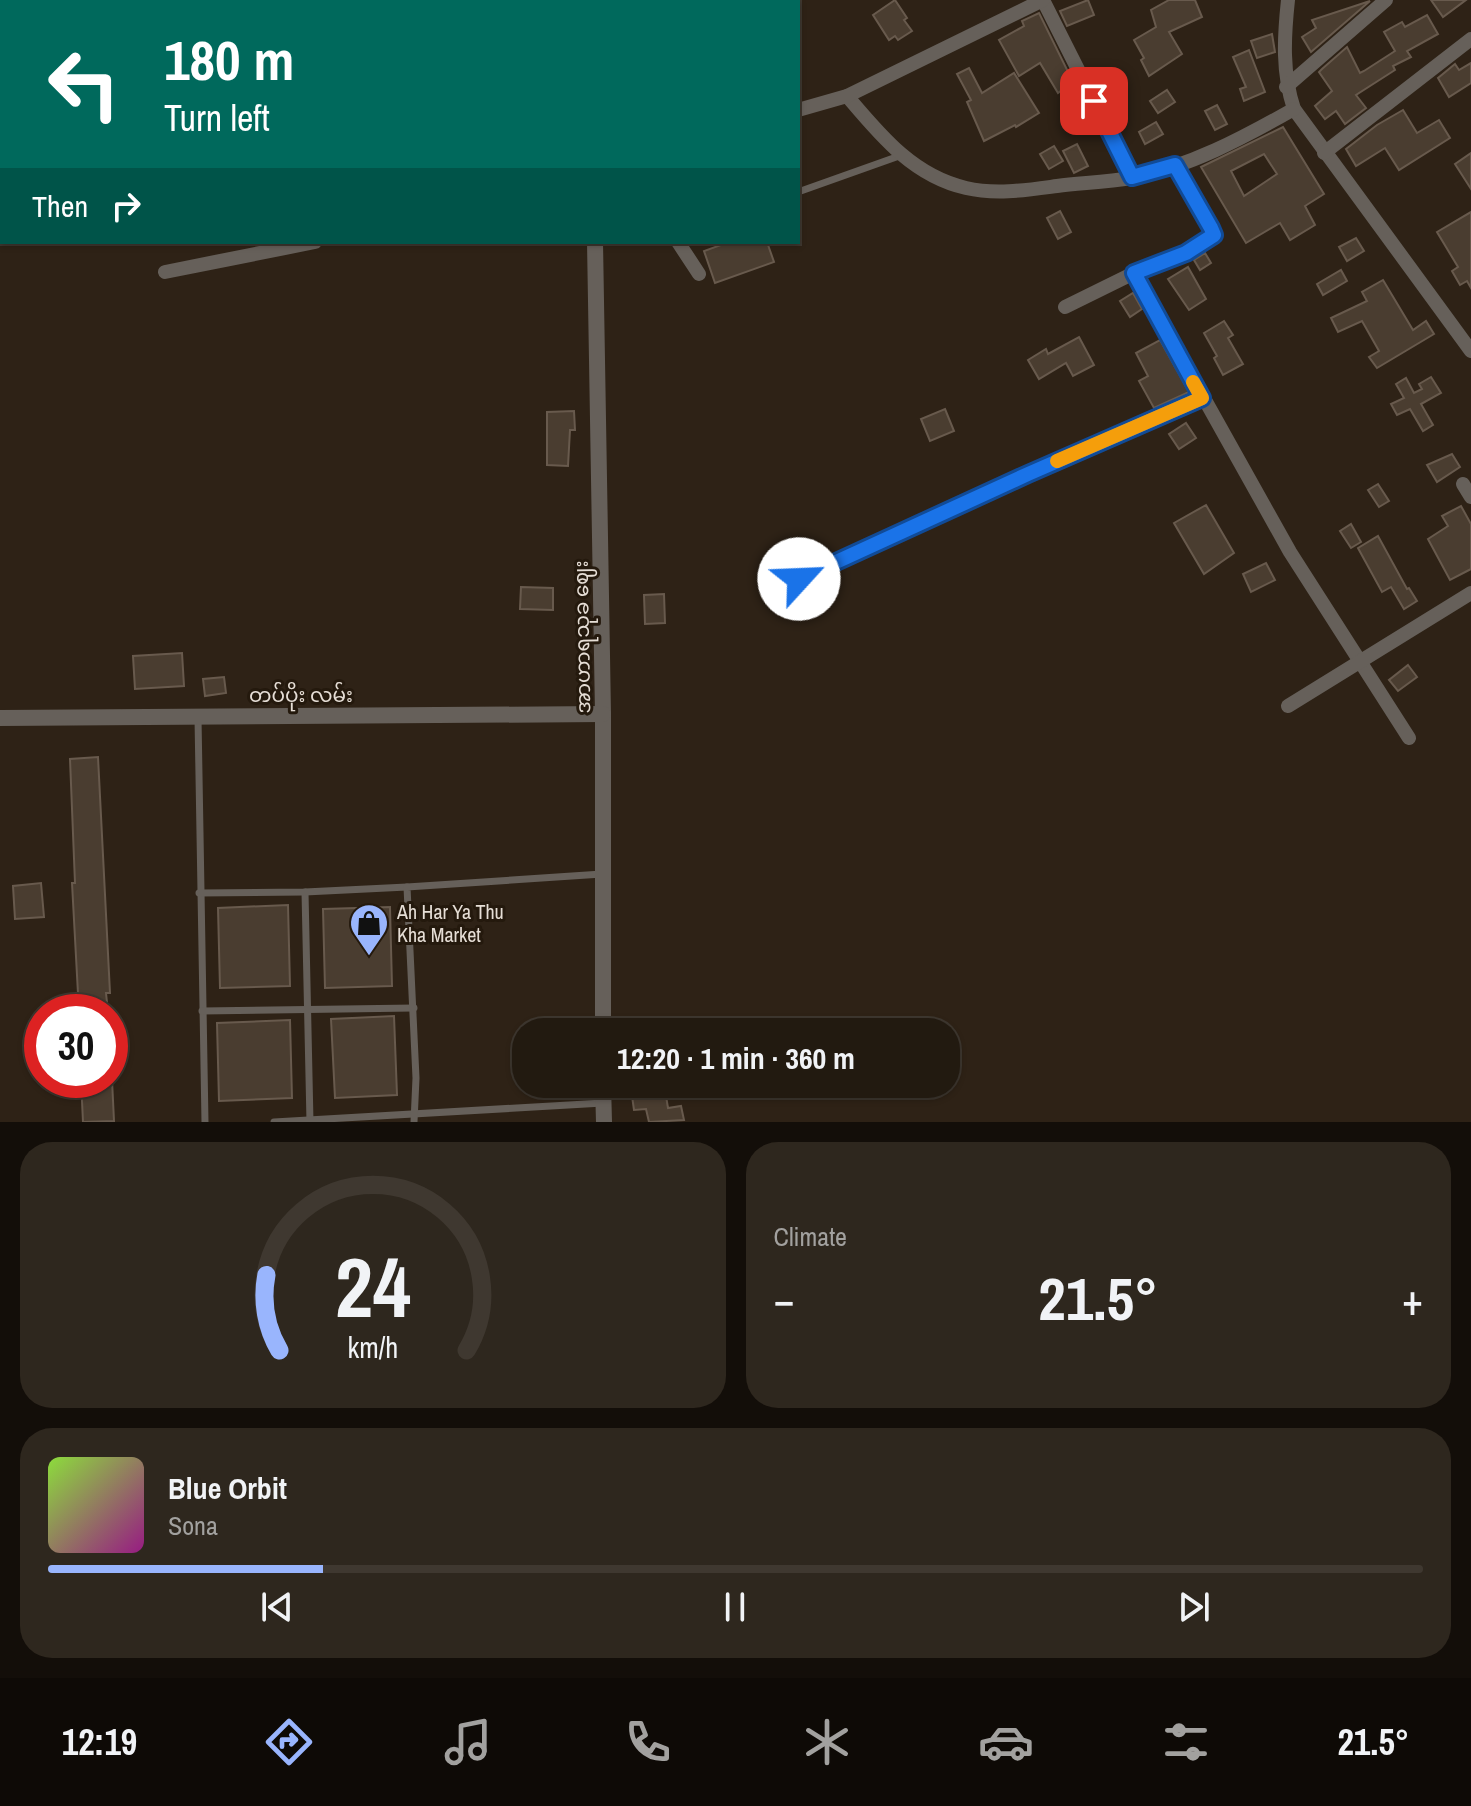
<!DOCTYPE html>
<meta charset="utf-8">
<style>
body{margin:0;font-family:"Archivo Narrow","Noto Sans Myanmar",sans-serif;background:#2e271e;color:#f1f3f6;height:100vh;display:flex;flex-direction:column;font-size:30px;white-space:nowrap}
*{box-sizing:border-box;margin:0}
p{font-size:26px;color:#a2a19f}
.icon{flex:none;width:44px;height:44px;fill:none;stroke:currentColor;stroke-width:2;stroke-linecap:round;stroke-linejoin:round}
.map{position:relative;height:1122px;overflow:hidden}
.drawer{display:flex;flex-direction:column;gap:20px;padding:20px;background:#130e09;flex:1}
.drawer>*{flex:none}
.hud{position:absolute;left:0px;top:0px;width:800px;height:244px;box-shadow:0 2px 6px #0004,0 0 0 2px #3f3830;background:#00695c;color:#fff;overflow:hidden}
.speed{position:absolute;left:24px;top:994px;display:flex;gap:16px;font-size:40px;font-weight:700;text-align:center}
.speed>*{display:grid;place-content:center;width:104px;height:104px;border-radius:50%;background:#221a10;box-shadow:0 2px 6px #0004,0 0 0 2px #3f3830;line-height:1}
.speed .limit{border:12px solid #d22;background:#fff;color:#111}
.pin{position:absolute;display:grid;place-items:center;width:68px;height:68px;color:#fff;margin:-34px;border-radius:16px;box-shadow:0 4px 12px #0006}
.me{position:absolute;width:88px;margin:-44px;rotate:65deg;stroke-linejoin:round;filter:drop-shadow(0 0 6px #0008)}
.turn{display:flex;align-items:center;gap:28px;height:168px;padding:0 32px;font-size:36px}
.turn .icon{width:104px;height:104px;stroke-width:2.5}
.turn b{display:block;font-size:56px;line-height:68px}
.then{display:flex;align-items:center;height:76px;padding:0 32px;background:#0003;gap:16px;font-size:30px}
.big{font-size:60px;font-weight:800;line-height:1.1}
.drawer .card{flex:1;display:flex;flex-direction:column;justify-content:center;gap:12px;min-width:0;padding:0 28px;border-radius:32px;background:#2e271e}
.drawer .dial{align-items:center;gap:0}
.dial svg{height:208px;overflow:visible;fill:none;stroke:#3f3830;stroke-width:7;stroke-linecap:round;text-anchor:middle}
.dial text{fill:#f1f3f6;stroke:none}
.song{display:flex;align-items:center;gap:24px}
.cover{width:96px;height:96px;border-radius:12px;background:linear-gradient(135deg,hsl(90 70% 55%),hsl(310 70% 35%))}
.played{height:8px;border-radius:4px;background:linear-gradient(90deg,#99b5fd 20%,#3f3830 20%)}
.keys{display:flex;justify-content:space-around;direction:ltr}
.heat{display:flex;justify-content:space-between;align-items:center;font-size:44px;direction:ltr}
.drawer .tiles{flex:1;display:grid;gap:20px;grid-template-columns:1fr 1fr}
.card:last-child{grid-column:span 2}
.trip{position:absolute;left:512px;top:1018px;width:448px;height:80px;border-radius:32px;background:#221a10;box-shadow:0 2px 6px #0004,0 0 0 2px #3f3830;font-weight:800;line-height:80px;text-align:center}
.tabs{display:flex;height:128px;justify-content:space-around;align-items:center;background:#0e0a06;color:#a2a19f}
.tabs .icon{width:56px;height:56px}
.tabs .on{color:#99b5fd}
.tabs b{font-size:36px;color:#f1f3f6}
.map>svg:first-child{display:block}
.building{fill:#4a3d30;stroke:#685a4d;stroke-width:2;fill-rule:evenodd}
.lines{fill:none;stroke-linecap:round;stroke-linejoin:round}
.service{stroke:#66605a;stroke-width:7}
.minor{stroke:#66605a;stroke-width:14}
.tertiary{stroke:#66605a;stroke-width:16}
.route-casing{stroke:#114b97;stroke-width:20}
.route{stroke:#1a73e8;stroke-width:14}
.slow{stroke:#f59e0b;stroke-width:14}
.labels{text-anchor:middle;stroke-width:6;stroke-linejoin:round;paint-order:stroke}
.street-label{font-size:20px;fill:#e6ded6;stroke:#24190d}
.poi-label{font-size:20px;fill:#e6ded6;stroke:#24190d;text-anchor:start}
</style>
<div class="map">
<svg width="1471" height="1122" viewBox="0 0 1471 1122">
<rect width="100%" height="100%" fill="#2e2216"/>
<g class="building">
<polygon points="895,0 907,18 904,20 912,31 898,40 895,36 889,40 873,15"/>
<polygon points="1088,0 1094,15 1067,26 1060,11"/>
<polygon points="1169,0 1195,0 1202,17 1169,32 1182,54 1149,76 1141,60 1144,58 1134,40 1156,27 1151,10"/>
<polygon points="1431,0 1466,0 1443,17"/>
<polygon points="1370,1 1311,52 1302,37 1316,28 1312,20"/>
<polygon points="1039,13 1077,90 1066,96 1062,90 1058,93 1040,63 1019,76 999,40 1024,26 1022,21"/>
<polygon points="1427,15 1438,34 1407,51 1411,57 1393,66 1395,70 1356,95 1366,108 1345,124 1336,111 1325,119 1315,106 1332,91 1319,72 1322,69 1347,47 1360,73 1364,71 1395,51 1384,32 1402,22 1405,27"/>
<polygon points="1272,34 1275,52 1257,58 1251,41"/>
<polygon points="1249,50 1265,92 1244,101 1240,89 1246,87 1233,57"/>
<polygon points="1471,63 1471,83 1449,97 1438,78 1455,64 1459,70"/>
<polygon points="969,68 982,93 1014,73 1039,113 1016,127 1015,125 984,141 967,102 971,100 957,74"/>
<polygon points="1167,90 1175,102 1158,113 1150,101"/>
<polygon points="1217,105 1227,124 1215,130 1205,111"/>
<polygon points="1403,110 1417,133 1439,120 1450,138 1399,170 1385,148 1356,166 1346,149 1377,125"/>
<polygon points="1156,122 1163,134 1145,144 1139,132"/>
<path d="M1283,127L1324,194L1305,206L1315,225L1290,240L1280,223L1246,243L1201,167ZM1264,154L1277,174L1244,196L1231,171Z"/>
<polygon points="1077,144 1088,166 1074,173 1063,151"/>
<polygon points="1054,146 1063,161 1049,169 1040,154"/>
<polygon points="1471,153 1471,189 1455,164"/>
<polygon points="1060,211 1071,232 1058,239 1047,218"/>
<polygon points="1471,212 1471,288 1467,281 1460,285 1452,271 1458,267 1437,232"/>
<polygon points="1356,238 1364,251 1347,261 1339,247"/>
<polygon points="729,242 767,242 774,262 715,283 704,251"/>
<polygon points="1205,253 1211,263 1200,270 1194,260"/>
<polygon points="1188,267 1206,299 1189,310 1168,279"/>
<polygon points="1341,270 1347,281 1323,295 1317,284"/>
<polygon points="1383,280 1413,330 1426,321 1434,334 1377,368 1369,357 1379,351 1362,321 1338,332 1331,318 1367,301 1362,292"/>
<polygon points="1133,293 1142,309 1130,317 1120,301"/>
<polygon points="1224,321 1233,335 1228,338 1243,364 1223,375 1214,358 1217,356 1204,333"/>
<polygon points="1079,337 1094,365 1073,376 1066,363 1039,379 1028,360 1046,349 1048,354"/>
<polygon points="1160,340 1189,392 1154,408 1139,381 1148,376 1136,353"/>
<polygon points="1431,377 1441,393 1421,404 1433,425 1423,431 1410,409 1397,415 1391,404 1404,398 1396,384 1406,378 1414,393 1422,389 1419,384"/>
<polygon points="945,409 954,431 930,441 921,419"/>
<polygon points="574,411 575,430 570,430 568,466 547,465 547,412"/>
<polygon points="1186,423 1196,438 1179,449 1169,434"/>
<polygon points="1452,454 1460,467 1437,482 1427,465"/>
<polygon points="1378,484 1389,501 1379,507 1368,490"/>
<polygon points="1206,505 1234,553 1204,574 1174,523"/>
<polygon points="1461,506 1471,524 1471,569 1450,580 1428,539 1448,526 1442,516"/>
<polygon points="1351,524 1361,542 1351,548 1340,531"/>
<polygon points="1378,536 1407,589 1409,588 1417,601 1404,609 1391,587 1382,592 1358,548"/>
<polygon points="1266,563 1275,580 1251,592 1243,574"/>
<polygon points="521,587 553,588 553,610 520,609"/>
<polygon points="664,594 665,623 645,624 644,595"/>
<polygon points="182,653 184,686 135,689 133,656"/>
<polygon points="1408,665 1417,677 1398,691 1389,680"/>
<polygon points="224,677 226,693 205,696 203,679"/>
<polygon points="98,757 110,993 106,993 108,1012 79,1012 72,883 75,883 70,759"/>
<polygon points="41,883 44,917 15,919 13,886"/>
<polygon points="288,905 290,986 220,988 218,908"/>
<polygon points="390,907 392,986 325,988 323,909"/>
<polygon points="394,1016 397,1095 335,1098 331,1019"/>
<polygon points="290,1020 292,1098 219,1101 217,1023"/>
<polygon points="81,1080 112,1080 114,1121 83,1122"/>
<polygon points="643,1084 664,1084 668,1108 681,1106 684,1120 649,1122 646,1109 634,1110 632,1096 646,1094"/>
</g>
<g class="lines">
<g class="service">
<polyline points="798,192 902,155"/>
<polyline points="198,718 205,1122"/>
<polyline points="305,892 310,1122"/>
<polyline points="199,893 305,892 407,887"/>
<polyline points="202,1011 414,1008"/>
<polyline points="274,1122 603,1103"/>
<polyline points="414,1122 416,1078 407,887 602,874"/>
</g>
<g class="minor">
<polyline points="1043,0 1132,177"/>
<path d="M1288,0C1284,37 1282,73 1294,109L1471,351"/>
<polyline points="679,2 685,0"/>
<polyline points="1286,87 1386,0"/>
<path d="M847,96C880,135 913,176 966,188C996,195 1027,190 1057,186C1082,183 1107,182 1131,178C1189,167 1243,138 1294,109"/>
<polyline points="798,110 847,96 1043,0"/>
<polyline points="1324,153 1471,39"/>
<polyline points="678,242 699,274"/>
<polyline points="165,272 315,242"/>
<polyline points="1134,273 1290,552 1409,738"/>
<polyline points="1065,307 1134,273 1186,253 1214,235 1175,165"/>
<polyline points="1463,484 1471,497"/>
<polyline points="799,579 1028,474 1202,398"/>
<polyline points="1288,706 1471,593"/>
</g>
<g class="tertiary">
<polyline points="592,0 592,2"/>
<polyline points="595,242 603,714 603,1032"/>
<polyline points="0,718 603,714"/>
<polyline points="603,1084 604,1122"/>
</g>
</g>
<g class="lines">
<defs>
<polyline id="route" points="799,579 1028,474 1202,398 1134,273 1186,253 1214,235 1211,228 1175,165 1132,177 1094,101"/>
</defs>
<use href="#route" class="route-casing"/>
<use href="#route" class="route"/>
<polyline class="slow" points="1057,461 1202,398 1193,382"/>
</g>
<defs>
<symbol id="shop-pin" viewBox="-11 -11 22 30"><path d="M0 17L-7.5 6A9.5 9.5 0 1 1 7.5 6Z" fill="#99b5fd" stroke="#24190d"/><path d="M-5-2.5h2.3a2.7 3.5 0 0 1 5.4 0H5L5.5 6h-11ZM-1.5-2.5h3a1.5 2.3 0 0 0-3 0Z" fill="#111"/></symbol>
</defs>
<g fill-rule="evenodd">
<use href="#shop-pin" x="347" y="901" width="44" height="60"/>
</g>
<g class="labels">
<g class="street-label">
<text transform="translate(582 637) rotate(-91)" y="7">အာဟာရသုခ ဈေး</text>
<text x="301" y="702">တပ်ပိုး လမ်း</text>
</g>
<g class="poi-label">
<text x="397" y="919">Ah Har Ya Thu<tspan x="397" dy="23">Kha Market</tspan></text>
</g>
</g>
</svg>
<div class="speed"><div class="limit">30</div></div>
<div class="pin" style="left:1094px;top:101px;background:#d93025"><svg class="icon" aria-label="arrive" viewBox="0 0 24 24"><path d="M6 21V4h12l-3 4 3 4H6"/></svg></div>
<svg class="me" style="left:799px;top:579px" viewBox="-20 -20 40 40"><circle r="19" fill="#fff"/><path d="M0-13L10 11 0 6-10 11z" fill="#1a73e8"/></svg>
<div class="trip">12:20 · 1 min · 360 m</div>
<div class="hud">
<div class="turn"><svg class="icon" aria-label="left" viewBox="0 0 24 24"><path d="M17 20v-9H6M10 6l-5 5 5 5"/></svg><div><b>180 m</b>Turn left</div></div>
<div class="then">Then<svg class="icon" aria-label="right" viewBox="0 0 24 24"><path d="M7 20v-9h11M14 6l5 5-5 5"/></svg></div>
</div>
</div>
<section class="drawer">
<div class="tiles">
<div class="card dial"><svg viewBox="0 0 100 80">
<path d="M14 69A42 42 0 1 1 86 69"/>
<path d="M14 69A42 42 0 0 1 9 40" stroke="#99b5fd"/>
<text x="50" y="56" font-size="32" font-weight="700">24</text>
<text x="50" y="72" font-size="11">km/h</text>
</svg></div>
<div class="card"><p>Climate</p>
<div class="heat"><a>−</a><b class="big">21.5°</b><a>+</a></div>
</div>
<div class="card">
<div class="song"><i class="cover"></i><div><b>Blue Orbit</b><p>Sona</p></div></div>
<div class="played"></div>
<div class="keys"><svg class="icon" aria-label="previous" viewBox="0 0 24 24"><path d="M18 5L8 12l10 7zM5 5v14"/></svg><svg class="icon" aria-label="pause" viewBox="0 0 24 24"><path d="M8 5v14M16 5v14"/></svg><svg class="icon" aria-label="next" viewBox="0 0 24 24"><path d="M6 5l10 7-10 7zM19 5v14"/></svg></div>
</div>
</div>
</section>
<nav class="tabs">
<b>12:19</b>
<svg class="icon on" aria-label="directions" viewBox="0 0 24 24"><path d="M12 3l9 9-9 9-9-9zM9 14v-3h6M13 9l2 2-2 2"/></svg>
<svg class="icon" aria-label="music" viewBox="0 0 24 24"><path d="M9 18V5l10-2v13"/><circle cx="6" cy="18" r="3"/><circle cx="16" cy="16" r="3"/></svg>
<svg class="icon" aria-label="phone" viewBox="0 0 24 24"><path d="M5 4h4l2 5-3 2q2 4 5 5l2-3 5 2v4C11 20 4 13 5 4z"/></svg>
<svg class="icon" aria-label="climate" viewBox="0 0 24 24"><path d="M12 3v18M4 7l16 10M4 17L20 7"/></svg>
<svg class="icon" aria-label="car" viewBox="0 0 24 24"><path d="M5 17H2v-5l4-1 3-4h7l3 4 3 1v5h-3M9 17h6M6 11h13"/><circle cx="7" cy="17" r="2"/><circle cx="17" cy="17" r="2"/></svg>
<svg class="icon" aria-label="filters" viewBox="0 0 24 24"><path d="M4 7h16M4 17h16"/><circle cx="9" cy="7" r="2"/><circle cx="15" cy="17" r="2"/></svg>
<b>21.5°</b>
</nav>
